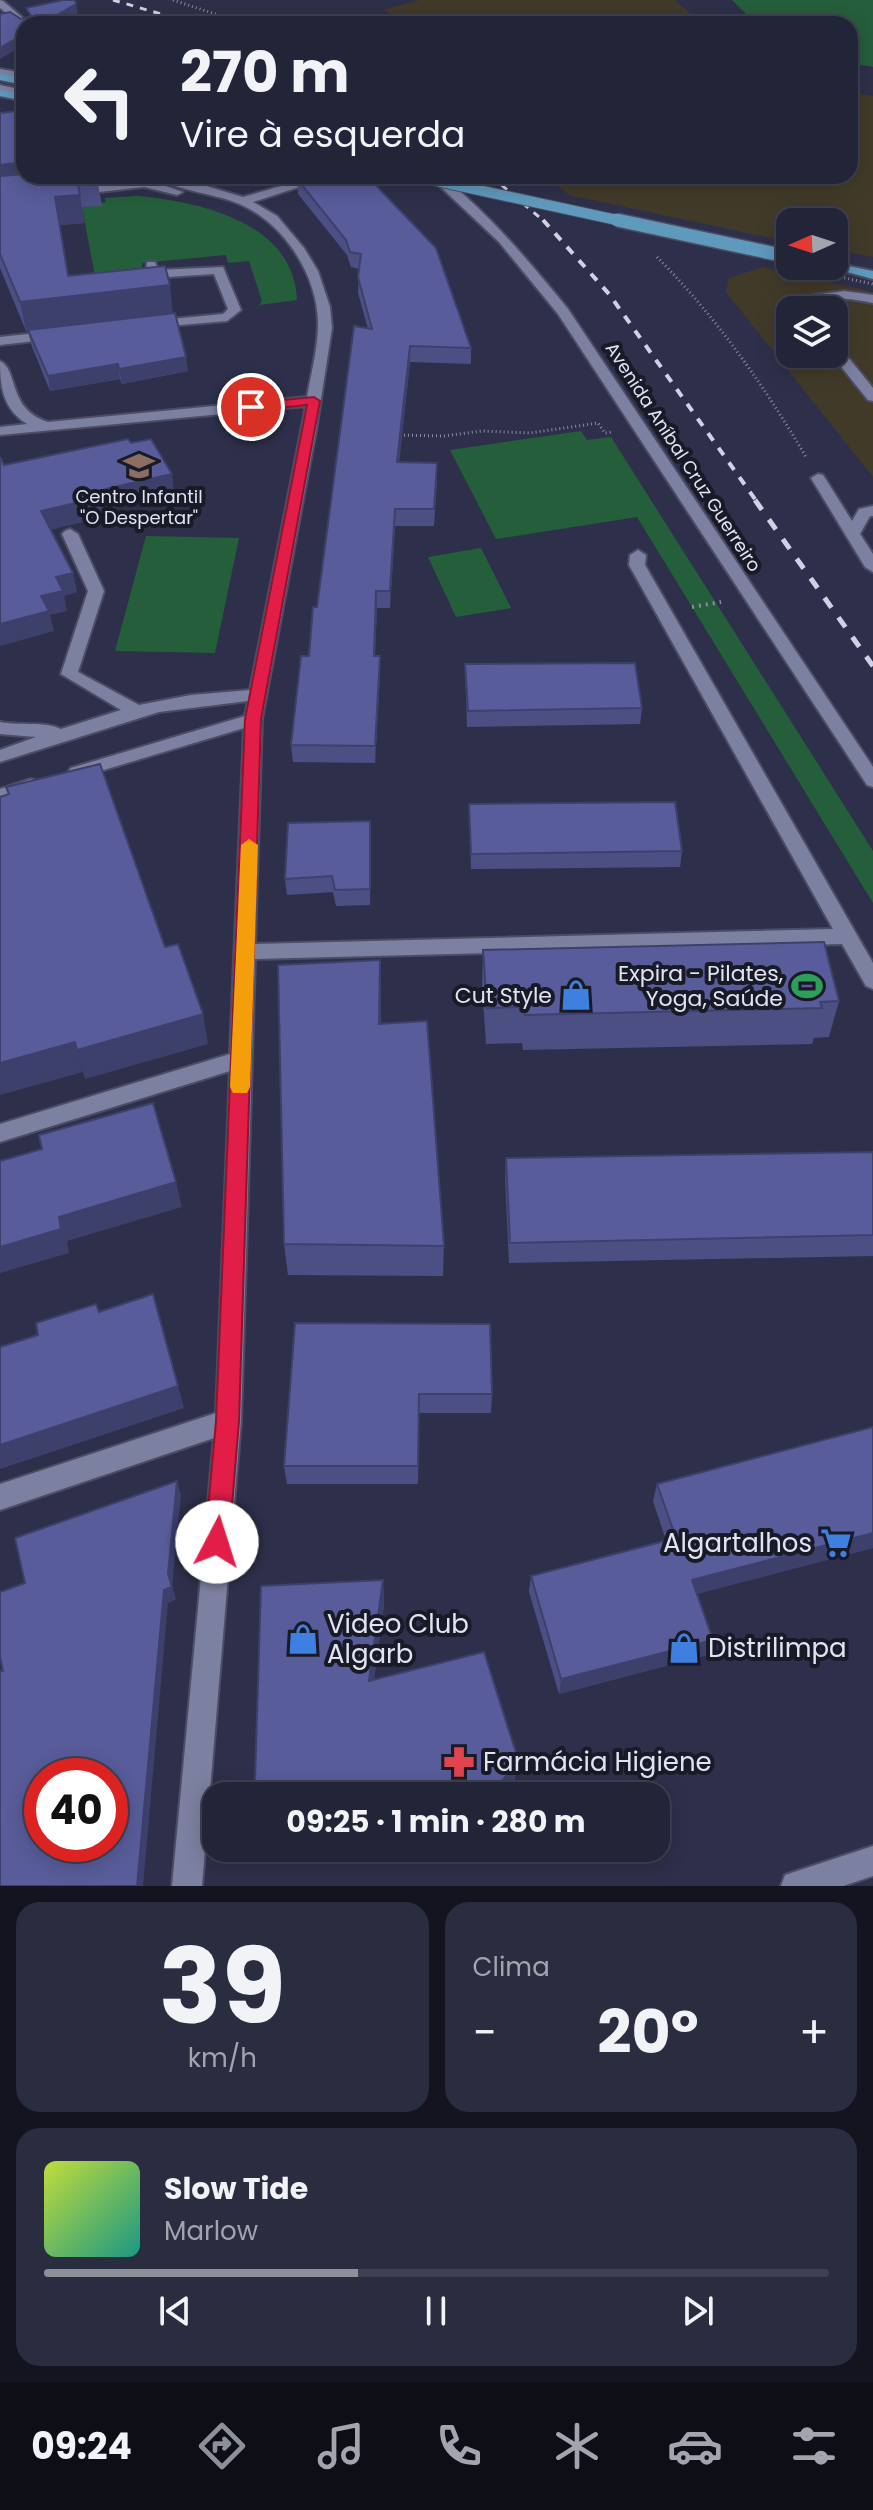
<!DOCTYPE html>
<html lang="pt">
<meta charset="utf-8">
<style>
body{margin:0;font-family:Poppins,sans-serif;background:#2a2c40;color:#f1f3f6;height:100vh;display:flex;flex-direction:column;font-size:30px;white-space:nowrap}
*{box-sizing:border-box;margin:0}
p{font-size:26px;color:#a2a4ae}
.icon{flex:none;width:44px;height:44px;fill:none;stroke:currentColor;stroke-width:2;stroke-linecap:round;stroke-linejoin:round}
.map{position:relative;height:1886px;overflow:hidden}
.sheet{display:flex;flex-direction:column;gap:16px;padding:16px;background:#13141f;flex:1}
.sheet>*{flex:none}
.banner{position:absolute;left:16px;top:16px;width:842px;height:168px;border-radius:24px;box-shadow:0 4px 20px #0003,0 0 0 2px #3f4153;background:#222438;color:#f1f3f6;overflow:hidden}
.needle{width:52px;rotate:267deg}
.controls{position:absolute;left:776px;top:208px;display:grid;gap:16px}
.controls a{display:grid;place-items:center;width:72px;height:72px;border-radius:16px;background:#222438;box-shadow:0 4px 20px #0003,0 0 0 2px #3f4153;font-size:40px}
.speed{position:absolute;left:24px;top:1758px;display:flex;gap:16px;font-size:40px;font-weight:700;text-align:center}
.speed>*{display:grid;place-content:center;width:104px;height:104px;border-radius:50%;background:#222438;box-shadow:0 4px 20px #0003,0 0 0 2px #3f4153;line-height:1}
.speed .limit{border:12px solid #d22;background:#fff;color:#111}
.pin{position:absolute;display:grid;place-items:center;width:68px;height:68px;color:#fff;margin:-34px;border:4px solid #fff;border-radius:50%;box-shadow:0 2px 8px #0007}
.me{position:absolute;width:88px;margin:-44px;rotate:5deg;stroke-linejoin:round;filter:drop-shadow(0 0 6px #0008)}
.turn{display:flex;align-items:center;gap:28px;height:168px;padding:0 32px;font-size:36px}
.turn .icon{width:104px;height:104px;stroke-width:2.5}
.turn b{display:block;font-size:56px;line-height:68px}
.big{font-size:60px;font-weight:700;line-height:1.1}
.sheet .tile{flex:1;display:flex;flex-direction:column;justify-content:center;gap:12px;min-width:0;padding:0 28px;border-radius:24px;background:#2a2c40}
.sheet .dial{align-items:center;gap:0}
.dial b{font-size:104px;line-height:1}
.song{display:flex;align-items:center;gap:24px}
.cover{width:96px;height:96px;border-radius:12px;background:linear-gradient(135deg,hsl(70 70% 55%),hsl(170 70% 35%))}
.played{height:8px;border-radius:4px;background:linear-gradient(90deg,#8c9099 40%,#3f4153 40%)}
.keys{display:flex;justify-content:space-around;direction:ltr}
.heat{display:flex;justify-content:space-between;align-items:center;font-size:44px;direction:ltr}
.sheet .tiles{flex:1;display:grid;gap:16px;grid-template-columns:1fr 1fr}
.tile:last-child{grid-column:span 2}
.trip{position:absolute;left:202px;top:1782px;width:468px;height:80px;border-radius:24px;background:#222438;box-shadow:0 4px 20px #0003,0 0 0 2px #3f4153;font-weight:700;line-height:80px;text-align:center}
.tabs{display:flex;height:128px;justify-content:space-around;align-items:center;background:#0e0e16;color:#a2a4ae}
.tabs .icon{width:56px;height:56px}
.tabs .selected{color:#8c9099}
.tabs b{font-size:36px;color:#f1f3f6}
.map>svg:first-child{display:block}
.industrial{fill:#423a29;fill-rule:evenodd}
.green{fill:#255e3b}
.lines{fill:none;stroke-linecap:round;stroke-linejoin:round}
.minor-casing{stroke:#4c4d64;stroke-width:4}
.major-casing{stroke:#4c4d64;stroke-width:4}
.path-far1{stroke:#898ba1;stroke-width:3;stroke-dasharray:1 3;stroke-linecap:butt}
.path{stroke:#898ba1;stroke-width:4;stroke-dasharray:2 5;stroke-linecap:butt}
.minor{fill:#7d81a1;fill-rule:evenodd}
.major{fill:#5f99bc;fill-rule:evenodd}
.rail-far2{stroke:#cfd1e4;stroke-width:3;stroke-dasharray:7 7;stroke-linecap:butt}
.rail-far1{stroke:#cfd1e4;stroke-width:4;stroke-dasharray:9 9;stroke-linecap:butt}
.rail{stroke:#cfd1e4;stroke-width:5;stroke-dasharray:12 12;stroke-linecap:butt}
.major-bridge-far1-casing{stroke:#4c4d64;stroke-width:12;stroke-linecap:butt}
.major-bridge-casing{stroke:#4c4d64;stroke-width:16;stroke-linecap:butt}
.path-bridge{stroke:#898ba1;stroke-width:3;stroke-dasharray:1 3;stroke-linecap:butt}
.major-bridge-far1{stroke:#5f99bc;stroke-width:10}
.major-bridge{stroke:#5f99bc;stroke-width:13}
.wall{fill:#4c4f84}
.shaded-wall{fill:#3e406c}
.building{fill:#585c9a;stroke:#3e406c;stroke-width:2;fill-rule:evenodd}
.route{fill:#e11d48;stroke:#92132f;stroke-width:2}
.slow{fill:#f59e0b}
.labels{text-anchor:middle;stroke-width:8;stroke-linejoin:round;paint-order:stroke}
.far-street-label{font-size:18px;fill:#e1e3f5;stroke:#181a26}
.far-poi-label{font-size:18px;fill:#e1e3f5;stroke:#181a26}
.poi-label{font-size:22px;fill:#e1e3f5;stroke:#181a26;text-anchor:end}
.near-poi-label{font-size:26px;fill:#e1e3f5;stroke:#181a26;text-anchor:start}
</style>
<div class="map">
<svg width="873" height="1886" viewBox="0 0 873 1886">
<rect width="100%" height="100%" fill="#2e304b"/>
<g class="industrial">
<polygon points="420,0 675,0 702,24 410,24 383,10"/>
<polygon points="850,92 873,96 873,257 834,250 834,222 790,222 790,242 569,195 546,176 850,176"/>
<path d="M763,267L873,292V477L726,292L729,278ZM790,310H834V354H790Z"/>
</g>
<g class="green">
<polygon points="732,0 873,0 873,67 850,63 850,24 756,24"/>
<path d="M138,196C200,202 294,222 297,300L259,305L262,301L249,261L228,263L226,255L142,263V271L95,276L82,207L106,202L105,198Z"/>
<polygon points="581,431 587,440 611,437 873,851 873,903 637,517 496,539 450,450"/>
<polygon points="146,536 239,538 215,653 115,651"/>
<polygon points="481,548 511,608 456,617 428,557"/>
</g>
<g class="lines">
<defs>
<g id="minor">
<polygon points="0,0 3,1 30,24 22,26 0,8"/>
<polygon points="0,69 24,73 24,79 0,75"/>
<polygon points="0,85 24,90 24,96 0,91"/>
<polygon points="122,176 137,176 183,192 177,195 144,187 72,195 66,192 72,189 131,182"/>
<path d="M155,176H173L243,197L316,176L327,178L253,202L277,216L304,248L318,271L330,307L332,328L316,431L262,719L255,944L833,929L629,565L630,555L638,550L646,555L645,565L873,963V989L866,986L842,944L255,959L241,1421L202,1886H172L214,1438L0,1510V1484L216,1413L230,1071L0,1142V1124L230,1054L244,728L77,778L68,772L71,768L245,716L248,701L159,712L0,762V750L36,737L0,734V722C19,726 45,721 61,729L121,710L61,674L88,591L62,534L65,531L70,529L78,534L104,591L78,672L139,705L191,695L250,690L306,406L0,435V427L27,424C3,409 0,387 0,361C19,370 7,409 48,422L307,397C311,374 318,348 318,324C318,275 283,221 237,203C212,193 177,191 155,176Z"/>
<path d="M429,176H442C490,215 529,261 568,309L873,767V787L867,785L558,314L499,242Z"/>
<polygon points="147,262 155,262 158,270 223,267 241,310 227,321 146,328 146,322 151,321 223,314 228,309 214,274 152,278 146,274"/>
<path d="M844,291L873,295V303C852,299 821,293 808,310H796L794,307L814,295Z"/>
<polygon points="56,331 63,335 61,338 0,345 0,337"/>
<polygon points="834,345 839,346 873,388 873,401 868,400 831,354 834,354"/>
<polygon points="818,474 823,475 852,521 859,509 873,506 873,516 870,516 860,534 873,554 873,572 865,567 811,478"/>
<polygon points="31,779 37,781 40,785 37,789 0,801 0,789"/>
<polygon points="873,1846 873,1876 843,1886 781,1886 785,1875"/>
</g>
<g id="major">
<polygon points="0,74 24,79 24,85 0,80"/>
<polygon points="0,90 24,95 24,101 0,96"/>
<polygon points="834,263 873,271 873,279 825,266 834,266"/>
</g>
</defs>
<use href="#minor" class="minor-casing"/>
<use href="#major" class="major-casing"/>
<g class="path-far1">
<polyline points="173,0 245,24"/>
<path d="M657,257C716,317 763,384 806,457"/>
<polyline points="396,435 444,436 482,431 530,433 598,423 605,433 612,432"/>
</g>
<polyline class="path" points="692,607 721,602"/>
<use href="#minor" class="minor"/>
<use href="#major" class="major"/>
<g class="rail-far2">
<polyline points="113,0 195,24"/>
<polyline points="491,176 545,222"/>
</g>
<polyline class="rail-far1" points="543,220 609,294 757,502"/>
<polyline class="rail" points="755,500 873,666"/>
<defs>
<polyline id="major-bridge-far1" points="414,176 626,222"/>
<polyline id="major-bridge" points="617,220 790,257"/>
</defs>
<use href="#major-bridge-far1" class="major-bridge-far1-casing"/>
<use href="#major-bridge" class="major-bridge-casing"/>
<polyline class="path-bridge" points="813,271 873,284"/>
<use href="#major-bridge-far1" class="major-bridge-far1"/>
<use href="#major-bridge" class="major-bridge"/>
</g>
<g class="wall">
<polygon points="0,113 24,176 97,178 102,206 82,207 84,223 60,225 68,276 173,313 188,371 122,384 120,379 50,391 31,344 28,331 26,331 0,268"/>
<polygon points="297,179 471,348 471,364 410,362 399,463 437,480 434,526 395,526 390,608 377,608 375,656 380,674 375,763 293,762 291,745 368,329 358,293 359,269 351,267 347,255 298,194"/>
<polygon points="465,664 642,708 640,724 467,727"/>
<polygon points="469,804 682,851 680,867 471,869"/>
<polygon points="371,837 370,905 336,906 333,892 287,895 285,879"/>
<polygon points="483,950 839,1001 829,1037 814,1038 812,1044 523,1050 522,1043 486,1044 482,986"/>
<polygon points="380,960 381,1024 444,1246 443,1276 288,1275 284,1244"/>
<polygon points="873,1152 873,1256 509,1263 505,1179 506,1158"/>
<polygon points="490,1324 492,1394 491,1413 419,1413 418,1484 287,1484 284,1466"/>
<polygon points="657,1484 873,1548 696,1594 713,1640 707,1655 559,1694 529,1592 531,1576 666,1540 653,1501"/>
<polygon points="383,1580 384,1604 374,1679 515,1779 503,1796 260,1796 255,1780"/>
</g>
<g class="shaded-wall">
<polygon points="76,4 78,13 60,24 42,24"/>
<polygon points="24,34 24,45 0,59 0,48"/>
<polygon points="24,162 24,176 77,179 0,193 0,165"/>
<polygon points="80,195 84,223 60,225 72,296 170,285 173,314 26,331 20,302 55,197"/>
<polygon points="410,346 410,362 397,479 397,462"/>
<polygon points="186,357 188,371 122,384 119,369"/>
<polygon points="118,364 120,379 50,391 48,376"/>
<polygon points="172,474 174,493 112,508 113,515 45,531 41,511 106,489"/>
<polygon points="395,509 395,526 390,608 390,591"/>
<polygon points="73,573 77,592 64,596 67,611 50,615 54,631 0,646 0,624 41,596 56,577"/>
<polygon points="376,591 377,608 374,674 374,656"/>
<polygon points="380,656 380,674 375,763 375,746"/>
<polygon points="380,960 381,993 380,1057 379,1024"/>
<polygon points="203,1014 208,1044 85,1079 77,1050"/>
<polygon points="75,1042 83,1072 0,1095 0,1063"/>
<polygon points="176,1182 182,1207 67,1241 69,1253 0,1273 0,1247 59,1217"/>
<polygon points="178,1386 184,1408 0,1469 0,1445"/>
<polygon points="177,1481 181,1495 172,1586 176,1599 168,1603 143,1886 137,1886 164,1590 168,1574"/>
<polygon points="873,1533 873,1548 686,1597 692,1580"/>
<polygon points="383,1580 384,1604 371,1703 369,1681"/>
<polygon points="713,1640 707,1655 559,1694 561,1679"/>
<polygon points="518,1759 515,1779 503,1796 471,1796"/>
<polygon points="441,1791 441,1796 424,1796"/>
</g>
<g class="building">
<polygon points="63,0 75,0 76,4 42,24 24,24 24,34 0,48 0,14 10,12 21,19 31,16 26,8"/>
<polygon points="24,110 24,162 0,165 0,113"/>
<polygon points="24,174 24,176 96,176 97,178 77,179 80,195 55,197 68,276 165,266 170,285 20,302 0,254 0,176"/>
<polygon points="314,176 367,176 436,248 471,348 410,346 397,462 437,463 434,509 395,509 390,591 376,591 374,656 380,656 375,746 291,745 301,656 309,656 313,607 317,607 354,326 372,329 358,277 361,254 350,252 346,240 297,179"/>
<polygon points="175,313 186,357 119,369 118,364 48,376 28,330"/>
<polygon points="128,439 131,443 151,439 172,474 106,489 110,495 41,511 73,573 56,577 63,591 41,596 49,611 0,624 0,457 4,465"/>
<polygon points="635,663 642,708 468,711 465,664"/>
<polygon points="100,764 165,947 178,944 203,1014 77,1050 75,1042 0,1063 0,797 9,794 6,787"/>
<polygon points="675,802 682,851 471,854 469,804"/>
<polygon points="370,821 370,889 335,890 332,876 285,879 288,823"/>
<polygon points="824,942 839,1001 820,1002 822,1008 525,1015 524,1007 487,1008 483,950"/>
<polygon points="380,960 379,1024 427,1021 444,1246 284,1244 278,965"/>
<polygon points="153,1103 176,1182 59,1217 61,1229 0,1247 0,1161 42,1149 39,1135"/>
<polygon points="873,1152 873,1235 510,1243 506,1158"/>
<polygon points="153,1294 178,1386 0,1445 0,1347 38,1335 36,1323 96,1304 99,1312"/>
<polygon points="295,1323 490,1324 492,1394 419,1394 418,1466 284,1466"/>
<polygon points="873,1427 873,1533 692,1580 713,1640 561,1679 531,1576 676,1538 657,1484"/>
<path d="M177,1481L168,1574L172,1587L164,1590L137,1886H0V1671H3L0,1656V1592L25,1583L15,1538ZM42,1776H110V1844H42Z"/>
<polygon points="383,1580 369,1681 484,1652 518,1759 500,1784 471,1796 449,1796 441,1791 424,1796 278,1796 255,1780 261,1586"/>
</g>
<polygon class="route" points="314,397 320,401 261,719 239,1421 229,1542 226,1550 217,1554 208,1550 205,1542 216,1421 245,719 307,405 251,411 244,407 251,403"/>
<polygon class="slow" points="249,839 258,845 250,1087 247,1093 233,1093 230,1087 241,845"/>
<defs>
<symbol id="school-bare" viewBox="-9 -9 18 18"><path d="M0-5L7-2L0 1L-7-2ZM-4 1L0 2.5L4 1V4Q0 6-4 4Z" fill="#8d6e63" stroke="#181a26" stroke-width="2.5" paint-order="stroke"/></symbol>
<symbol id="stadium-bare" viewBox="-9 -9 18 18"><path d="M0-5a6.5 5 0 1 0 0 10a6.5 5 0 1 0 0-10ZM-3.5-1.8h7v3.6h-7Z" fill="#2e9e5b" stroke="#181a26" stroke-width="2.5" paint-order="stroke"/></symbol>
<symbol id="shop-bare" viewBox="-9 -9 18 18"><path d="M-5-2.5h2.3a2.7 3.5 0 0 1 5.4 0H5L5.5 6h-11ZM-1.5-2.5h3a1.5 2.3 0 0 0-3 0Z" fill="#3f7fe0" stroke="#181a26" stroke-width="2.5" paint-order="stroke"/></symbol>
<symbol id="supermarket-bare" viewBox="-9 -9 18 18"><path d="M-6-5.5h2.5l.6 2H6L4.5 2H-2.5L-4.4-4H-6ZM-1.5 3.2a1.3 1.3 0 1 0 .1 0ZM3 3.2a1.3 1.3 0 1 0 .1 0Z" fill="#3f7fe0" stroke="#181a26" stroke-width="2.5" paint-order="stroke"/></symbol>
<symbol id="pharmacy-bare" viewBox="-9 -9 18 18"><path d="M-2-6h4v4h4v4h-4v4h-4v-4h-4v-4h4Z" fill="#e0444e" stroke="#181a26" stroke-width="2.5" paint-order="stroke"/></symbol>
</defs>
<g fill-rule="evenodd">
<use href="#school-bare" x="117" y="444" width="44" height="44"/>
<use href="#stadium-bare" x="785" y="964" width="44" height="44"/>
<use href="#shop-bare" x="554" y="973" width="44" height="44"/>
<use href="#supermarket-bare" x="814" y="1521" width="44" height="44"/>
<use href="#shop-bare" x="281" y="1617" width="44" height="44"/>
<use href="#shop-bare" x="662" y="1626" width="44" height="44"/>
<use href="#pharmacy-bare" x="437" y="1740" width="44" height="44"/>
</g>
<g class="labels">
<g class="far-street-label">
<text transform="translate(683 457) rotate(57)" y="6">Avenida Aníbal Cruz Guerreiro</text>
</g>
<g class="far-poi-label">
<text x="139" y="503">Centro Infantil<tspan x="139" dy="21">"O Despertar"</tspan></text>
</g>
<g class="poi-label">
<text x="783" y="981">Expira - Pilates,<tspan x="783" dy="25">Yoga, Saúde</tspan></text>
<text x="552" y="1003">Cut Style</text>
</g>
<g class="near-poi-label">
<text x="812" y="1552" text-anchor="end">Algartalhos</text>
<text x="327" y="1633">Video Club<tspan x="327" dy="30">Algarb</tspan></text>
<text x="708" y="1657">Distrilimpa</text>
<text x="483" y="1771">Farmácia Higiene</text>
</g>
</g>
</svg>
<div class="controls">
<a><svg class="needle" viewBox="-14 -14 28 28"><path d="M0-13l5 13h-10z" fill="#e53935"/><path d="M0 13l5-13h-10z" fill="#a2a4ae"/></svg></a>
<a><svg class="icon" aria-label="layers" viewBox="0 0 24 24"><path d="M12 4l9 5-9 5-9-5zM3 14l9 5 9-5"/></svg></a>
</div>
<div class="speed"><div class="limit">40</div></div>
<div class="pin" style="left:251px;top:407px;background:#d93025"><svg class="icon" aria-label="arrive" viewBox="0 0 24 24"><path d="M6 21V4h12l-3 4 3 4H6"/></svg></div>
<svg class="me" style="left:217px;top:1542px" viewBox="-20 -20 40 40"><circle r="19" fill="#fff"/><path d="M0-13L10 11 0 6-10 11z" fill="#e11d48"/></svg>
<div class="trip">09:25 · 1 min · 280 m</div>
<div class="banner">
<div class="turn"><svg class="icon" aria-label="left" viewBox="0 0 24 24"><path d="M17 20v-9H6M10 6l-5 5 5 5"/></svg><div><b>270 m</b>Vire à esquerda</div></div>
</div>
</div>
<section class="sheet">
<div class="tiles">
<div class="tile dial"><b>39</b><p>km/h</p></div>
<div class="tile"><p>Clima</p>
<div class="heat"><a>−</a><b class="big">20°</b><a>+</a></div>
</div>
<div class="tile">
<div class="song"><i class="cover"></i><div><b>Slow Tide</b><p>Marlow</p></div></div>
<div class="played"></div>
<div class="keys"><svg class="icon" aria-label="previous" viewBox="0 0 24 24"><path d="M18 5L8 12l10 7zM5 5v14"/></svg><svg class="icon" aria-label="pause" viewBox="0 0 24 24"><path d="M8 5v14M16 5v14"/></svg><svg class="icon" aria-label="next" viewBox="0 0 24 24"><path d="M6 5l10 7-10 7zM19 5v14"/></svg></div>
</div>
</div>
</section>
<nav class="tabs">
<b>09:24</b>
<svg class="icon selected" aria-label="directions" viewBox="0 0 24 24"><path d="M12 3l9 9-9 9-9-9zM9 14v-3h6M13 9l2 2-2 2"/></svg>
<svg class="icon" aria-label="music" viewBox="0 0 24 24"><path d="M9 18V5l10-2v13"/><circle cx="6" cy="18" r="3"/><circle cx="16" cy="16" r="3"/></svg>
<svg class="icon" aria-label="phone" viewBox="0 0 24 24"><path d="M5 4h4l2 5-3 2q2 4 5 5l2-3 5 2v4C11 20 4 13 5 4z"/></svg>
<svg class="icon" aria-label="climate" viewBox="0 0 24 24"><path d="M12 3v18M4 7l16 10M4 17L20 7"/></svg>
<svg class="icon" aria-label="car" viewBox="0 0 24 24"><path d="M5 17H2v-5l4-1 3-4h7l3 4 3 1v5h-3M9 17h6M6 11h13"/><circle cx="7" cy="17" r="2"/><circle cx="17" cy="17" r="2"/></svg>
<svg class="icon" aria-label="filters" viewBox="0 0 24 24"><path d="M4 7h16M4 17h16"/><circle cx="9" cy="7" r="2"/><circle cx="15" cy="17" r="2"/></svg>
</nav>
